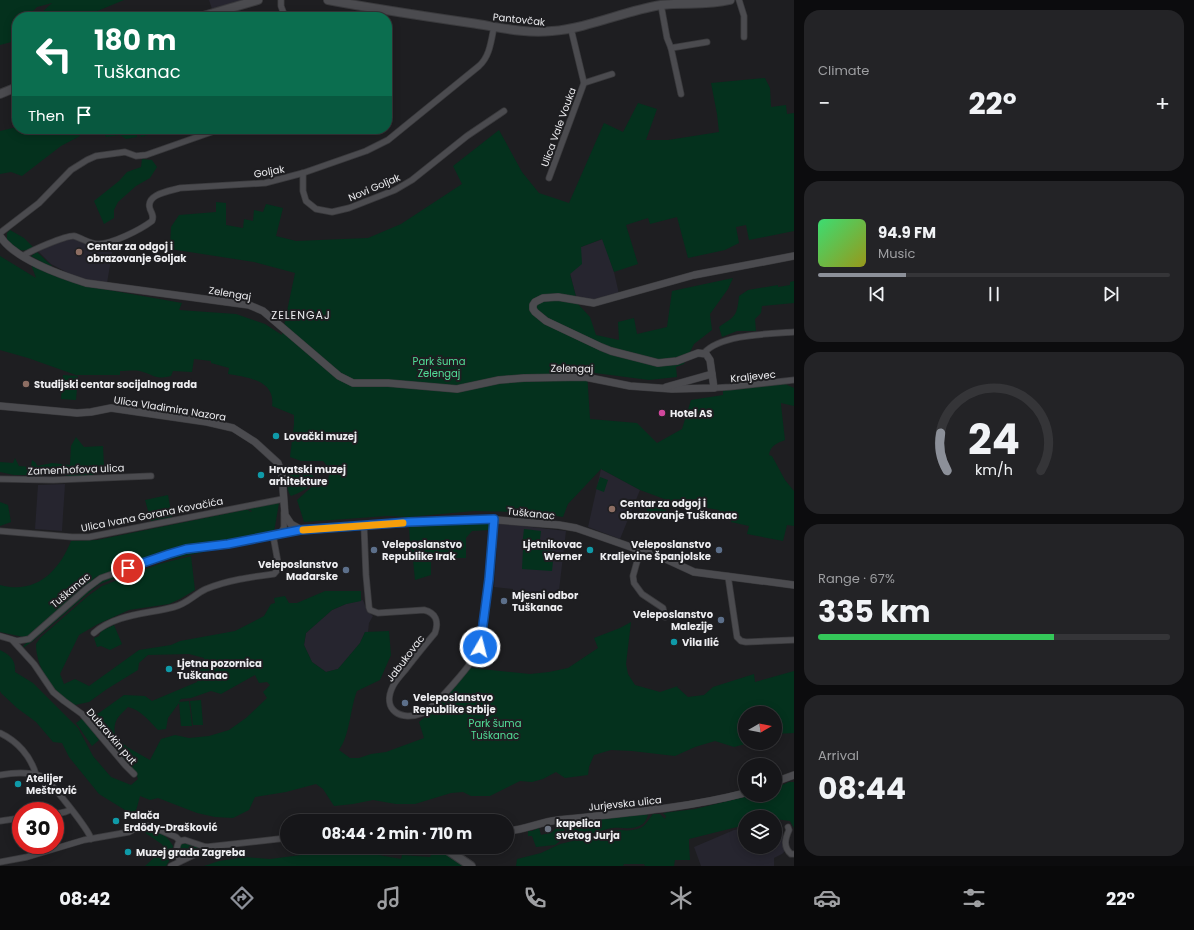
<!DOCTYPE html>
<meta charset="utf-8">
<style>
body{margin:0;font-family:Poppins,sans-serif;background:#232326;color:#f1f3f6;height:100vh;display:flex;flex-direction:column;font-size:15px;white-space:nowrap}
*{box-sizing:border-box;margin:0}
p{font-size:13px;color:#9e9fa2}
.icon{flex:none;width:22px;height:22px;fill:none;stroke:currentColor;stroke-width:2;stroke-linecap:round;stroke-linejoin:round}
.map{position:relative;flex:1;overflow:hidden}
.side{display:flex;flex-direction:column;gap:10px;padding:10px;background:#0c0c0e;width:400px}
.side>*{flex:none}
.top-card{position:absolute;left:12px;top:12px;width:380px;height:122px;border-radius:16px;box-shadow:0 2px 10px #0003,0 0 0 1px #353538;background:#0b6e4f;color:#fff;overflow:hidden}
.needle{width:26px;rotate:81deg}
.controls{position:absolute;left:738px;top:706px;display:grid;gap:8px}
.controls a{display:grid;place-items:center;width:44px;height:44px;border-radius:50%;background:#161619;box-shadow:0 2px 10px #0003,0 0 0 1px #353538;font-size:20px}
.speed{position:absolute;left:12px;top:802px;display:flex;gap:8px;font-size:20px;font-weight:700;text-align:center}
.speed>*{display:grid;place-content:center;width:52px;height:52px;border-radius:50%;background:#161619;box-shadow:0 2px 10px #0003,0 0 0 1px #353538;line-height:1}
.speed .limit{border:6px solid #d22;background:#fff;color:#111}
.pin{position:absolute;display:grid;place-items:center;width:34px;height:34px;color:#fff;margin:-17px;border:2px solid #fff;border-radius:50%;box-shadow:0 1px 4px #0007}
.me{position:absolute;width:44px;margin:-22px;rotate:8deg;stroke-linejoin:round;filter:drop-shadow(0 0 3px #0008)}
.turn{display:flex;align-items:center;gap:14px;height:84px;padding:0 16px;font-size:18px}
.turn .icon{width:52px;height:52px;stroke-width:2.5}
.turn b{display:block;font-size:28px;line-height:34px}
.then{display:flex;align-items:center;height:38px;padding:0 16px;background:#0003;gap:8px;font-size:15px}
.big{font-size:30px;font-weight:700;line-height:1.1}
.side .card{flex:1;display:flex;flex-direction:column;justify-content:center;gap:6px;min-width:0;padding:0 14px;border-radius:16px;background:#232326}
.side .dial{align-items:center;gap:0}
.dial svg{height:104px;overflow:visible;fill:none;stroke:#353538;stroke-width:7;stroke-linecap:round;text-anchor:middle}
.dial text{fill:#f1f3f6;stroke:none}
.song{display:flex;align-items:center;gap:12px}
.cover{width:48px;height:48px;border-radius:6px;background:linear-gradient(135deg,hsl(140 70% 55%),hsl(60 70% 35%))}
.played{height:4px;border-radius:2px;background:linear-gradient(90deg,#8c9099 25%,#353538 25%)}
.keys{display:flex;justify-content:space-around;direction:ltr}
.heat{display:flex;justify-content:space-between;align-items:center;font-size:22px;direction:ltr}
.charge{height:6px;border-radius:3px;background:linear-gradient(90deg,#34c759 67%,#353538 0)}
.trip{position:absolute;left:280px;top:814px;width:234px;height:40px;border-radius:20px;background:#161619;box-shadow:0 2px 10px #0003,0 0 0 1px #353538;font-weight:700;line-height:40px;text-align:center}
.tab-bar{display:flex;height:64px;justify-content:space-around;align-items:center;background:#09090a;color:#9e9fa2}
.tab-bar .icon{width:28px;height:28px}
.tab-bar .on{color:#8c9099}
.tab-bar b{font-size:18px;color:#f1f3f6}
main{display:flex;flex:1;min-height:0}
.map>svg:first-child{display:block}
.built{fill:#26252f}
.green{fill:#04311d;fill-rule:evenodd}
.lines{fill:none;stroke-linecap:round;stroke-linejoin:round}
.minor-casing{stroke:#3a3a3d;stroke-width:7}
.tertiary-casing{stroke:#3a3a3d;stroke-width:8}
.secondary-casing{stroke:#3a3a3d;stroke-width:10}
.minor{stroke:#4b4b4f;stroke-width:5.5}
.tertiary{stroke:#4b4b4f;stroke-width:7}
.secondary{stroke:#4b4b4f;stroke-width:8}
.route-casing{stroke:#114b97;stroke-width:10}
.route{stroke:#1a73e8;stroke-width:7}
.slow{stroke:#f59e0b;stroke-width:7}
.education-dot{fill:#8d6e63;stroke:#1e1e21;stroke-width:1.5}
.hotel-dot{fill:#d1479c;stroke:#1e1e21;stroke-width:1.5}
.culture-dot{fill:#0f9aa8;stroke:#1e1e21;stroke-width:1.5}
.service-dot{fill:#5c6f8a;stroke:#1e1e21;stroke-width:1.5}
.worship-dot{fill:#6b7280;stroke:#1e1e21;stroke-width:1.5}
.labels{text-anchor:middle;stroke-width:4;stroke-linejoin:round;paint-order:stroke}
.street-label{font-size:10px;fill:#ededf0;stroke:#1e1e21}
.poi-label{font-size:10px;font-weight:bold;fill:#ededf0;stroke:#1e1e21;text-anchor:start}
.park-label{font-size:10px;fill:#52de98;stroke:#1e1e21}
.neighbourhood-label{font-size:11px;letter-spacing:1px;fill:#ededf0;stroke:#1e1e21}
</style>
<main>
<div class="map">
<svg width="794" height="866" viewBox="0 0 794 866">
<rect width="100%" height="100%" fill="#1e1e21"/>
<g class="built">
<polygon points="209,0 241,0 212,9"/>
<polygon points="72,237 88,244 114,242 107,283 84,280 68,273 51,264 38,251 66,238"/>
<polygon points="603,239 614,272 619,294 591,300 576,297 570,273 581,263 581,247"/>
<polygon points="601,469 640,490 620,539 588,527"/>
<polygon points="65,484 62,531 35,529 38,485"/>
<polygon points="496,523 566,531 558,599 513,594 513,589 494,587 497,548 494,548"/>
<polygon points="363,600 367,611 373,616 369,623 368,632 365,632 360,643 338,669 326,672 312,662 304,645 306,633 332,610 346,604"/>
<polygon points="779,821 787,849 782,854 774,858 774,866 701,866 694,847 734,830 745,828 745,847 775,847 775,822"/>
</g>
<g class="green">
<polygon points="0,0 124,0 83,17 40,17 39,15 52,3 37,7 27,17 17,17 17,27 12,33 15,41 0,45"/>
<path d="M765,78L770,88L771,107L786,105L787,114L794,113V231L749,240L746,225L736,227L739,243L725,250L688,258L677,217L650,224L648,218L626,225L638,264L614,272L602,239L581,247L582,264L570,274L578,304L590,317L596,335L619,340L618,322L634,318L637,334L667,327L672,291L733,278L728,289L710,314L712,330L694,344L684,364L676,367L677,377L649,380L587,372L590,419L637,423L657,443L682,429L691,400L723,395V390L783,383L794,388V406L781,403V405L785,440C777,443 770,446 769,455L772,456L785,480L794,491V526L787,525L783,541L747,534L749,526L731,522L732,519L718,516L719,510L701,507L699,512L678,499L675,503L640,490L601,469L568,504L563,517L530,512L474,511L409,517L387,516L304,522L297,500L315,484L328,479L330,472L328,467L323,461H301L290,457L294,424V415L272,406C276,380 246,377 228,374L229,368L211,363V361L194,359L192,372L173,371L171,376C154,380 155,375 140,371C133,370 127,371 120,371V375H76L28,358L0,350V256L36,278L31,264L86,286L182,303L179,310L236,314L265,324L282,335L295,273L254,262L170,249L171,227L179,215L216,212V202L226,203V225L243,228L244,219L253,221L254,210L263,212L266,204L283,208L276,236L296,241L368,238L401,224L462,184L453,166L499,130L522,172L539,193L569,203L604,123L623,132L638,103L657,109L646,140H668L719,132L717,114L711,83Z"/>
<polygon points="17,127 17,129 77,129 80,136 61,146 22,176 11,172 0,174 0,131"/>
<polygon points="102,129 127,129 131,135 134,129 157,129 160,133 155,133 141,137 140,133 137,133 137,137 126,139 120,135 106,137"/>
<polygon points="142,159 152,160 157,167 150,178 136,186 118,202 114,210 114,218 104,224 94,201 119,181 127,172 141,167"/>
<path d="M10,230L24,238L34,248C20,253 17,250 7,240V233Z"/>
<polygon points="37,252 52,266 51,267 31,256"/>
<path d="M794,281V303L762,306L761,313L755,319L756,331H737L722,337L719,327C735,316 737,317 739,296L748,290L778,285V287L790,285V282Z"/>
<polygon points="63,375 78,376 76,400 61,399"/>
<polygon points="76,437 84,447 103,446 104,466 92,476 74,477 50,472 38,475 14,475 0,472 0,462 13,463 15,458 19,466 31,467 32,460 36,463 37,466 52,463 70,465 71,446"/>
<path d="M291,467C298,466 319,471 312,483C308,489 297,494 291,496C286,491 285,472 291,467Z"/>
<polygon points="600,477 608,480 604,492 596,489"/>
<polygon points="168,495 172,517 151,521 145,500"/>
<polygon points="0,502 8,505 11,522 0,526"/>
<path d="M279,503L274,532L232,541L175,549L96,577L88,584L28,636L23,637L0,632V585C36,595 59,571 71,541L97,540L244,510L245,508L251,512L252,511L246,508Z"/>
<polygon points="649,504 670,512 666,521 646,513"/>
<polygon points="471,523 489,523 489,530 472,531 466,538 466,558 454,558 452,553 431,553 431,575 415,580 413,560 411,560 409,527"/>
<polygon points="524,529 541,531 539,548 522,546"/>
<polygon points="268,538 162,561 130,572 98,585 33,641 23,648 24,645 39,634 84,594 103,580 158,560 182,553"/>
<polygon points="523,549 554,551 552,571 522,569"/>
<path d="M191,556L195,590L180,599L169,604L129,610L98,624L79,635L60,674L64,684L75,679L89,686L139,650L171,645L180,641L235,631L264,616L271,604L275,603L274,598L285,596L289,603H297L325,591H361V601L346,604L332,610L306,633L304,645L312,662L326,672L338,669L360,643L365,632L389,631L391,655L380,680L357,691C350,709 350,735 339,750L350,758H359L371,754L386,752L424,738L419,722L425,717V714L467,670L471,668L530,674L549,672L568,668L598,648L594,638L620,628L631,622L626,664L628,674L635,685L660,692L678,686L677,687L688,697L704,695L713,687L754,674L755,682L794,671V733L775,734V713H745V743H749L734,747L715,741L695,747L675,756L632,751L611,750L594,755L589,767L588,775L565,778L556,772L543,779L532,782L520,781L490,796H471L463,792L451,793L415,804H396L373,800L353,804L334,806L323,789L316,784L286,792L255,797L249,810L233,818L215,817L197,813L158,798L150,800L140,796L136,811L133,815L99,794L69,757L62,743L53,742L36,722L17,708L1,693L0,691V650C10,655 16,660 15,672L33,683L78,728L93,756L111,777L131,785L138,779L135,771L127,763L88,716L99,713L124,695L145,696L152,701L197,682L204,658L189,654L148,655L139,663L138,670L107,689L89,702L75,705C54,694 36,669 36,644L41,637L88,596L102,586L159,564ZM255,675L259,683L267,682L270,685L263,692L267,698L246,718L229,730L209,736L189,738L175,735L161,739L150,760L127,747L115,736C113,721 117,718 128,707C141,710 149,721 158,730L166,729L168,718L179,703L181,726H192L189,701L179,702L181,699L191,698L211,691L221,694Z"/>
<polygon points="114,625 122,644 110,650 101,646 97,647 94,638 99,636 101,631"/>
<polygon points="201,700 203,725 193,725 190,701"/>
<polygon points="83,718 99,740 92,746 76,723"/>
<path d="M789,782H794V828L790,821L775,819V817H745V825L689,839V844L690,860H675L674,866H645L644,864H624L623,866H516L517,859L541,853L560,844L619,830C629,831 641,831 647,822C649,820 650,817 653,814H660L665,819L666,816L663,813L695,809L753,795H775V788Z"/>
<path d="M648,814C647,820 644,824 639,826C631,830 622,827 613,828C600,829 579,842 567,831V823Z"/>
<path d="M563,823L565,835H561V840L555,845L536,847L532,836H528V831H532L539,828L541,835C549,833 555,834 556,825Z"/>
<path d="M147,829C159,831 167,835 173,846L171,858L166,866H145L158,854L163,845L144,832L143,830Z"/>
<path d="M182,843L198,846V850L184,857C179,855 180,850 180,844Z"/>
<polygon points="325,847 350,847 351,850 401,859 402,855 430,857 435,847 453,858 463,866 204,866 219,861 245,857 270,859 325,852"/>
</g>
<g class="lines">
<defs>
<g id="minor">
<polyline points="281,0 281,6 285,17"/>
<polyline points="739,0 744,16 744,37"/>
<polyline points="661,5 667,38 671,48 707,42"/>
<polyline points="671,48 681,94"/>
<polyline points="584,83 612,74"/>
<polyline points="303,173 303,191 306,201 316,209 332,212 349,208 395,190 412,180 467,136 504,111"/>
<polyline points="549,178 584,83 571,29"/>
<polyline points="0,233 39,203 71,170 87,160 96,156 125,152 136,156 146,155 220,129"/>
<path d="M23,256C30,251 66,235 74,236C82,238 89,244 98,244C112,244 140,230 152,221C154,216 152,214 150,209C145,194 170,191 180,188L265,183L303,173L366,151L388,140L479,66C490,56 491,41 494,27"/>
<path d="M704,353C721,334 770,334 794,332"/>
<polyline points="714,388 730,387 794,380"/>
<polyline points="0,479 53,480 151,476"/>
<path d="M364,526L366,575L369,607L370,610L378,613L424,610C436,613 439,621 435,633C425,645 415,657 406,669C402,674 396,680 393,686C381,710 401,722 423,713C435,707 476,660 480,647C484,636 483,624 484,613C488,582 491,551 494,519"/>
<polyline points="0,531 72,537 89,537 283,499"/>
<polyline points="281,533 284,527 284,513"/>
<polyline points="640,551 633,576 634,583 642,594 663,608 665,617"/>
<polyline points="728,576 737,637 741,641 746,642 794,640"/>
<path d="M94,633C115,614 148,614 174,607C187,604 195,594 206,589C228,580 251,577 274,574L279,568L273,535"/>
<polyline points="0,636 17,641 29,639 86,589 101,578 175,552 228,544 300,529"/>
<polyline points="13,641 34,664 53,692 64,701 82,714 125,765 134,774"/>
<path d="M0,733C17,741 31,756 36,775"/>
<path d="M0,775C12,773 29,772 41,776C49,779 89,830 91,839"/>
<polyline points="55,814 65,812 70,810"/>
<polyline points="0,821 21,818"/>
<path d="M788,827L789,830C785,839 783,847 791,854H794"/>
<path d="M180,841C175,846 177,855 180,861"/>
<polyline points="0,862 27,857 84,840 129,832 142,825 153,827 176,837 180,841 185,840 206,847 287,838"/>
<polyline points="171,866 200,852 206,847"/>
</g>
<g id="tertiary">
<path d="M0,236C14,259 61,275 86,283L249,305L263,311L339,376L353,383H388L457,389L499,380L524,378L585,377L630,386L672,389L714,388L710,360L706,354L698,353L677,361L658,363L611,351L601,347L546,321L535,312L533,309V305L535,302L543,298L558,297L594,303L694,275L794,256"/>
<polyline points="666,387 712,374"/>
<polyline points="0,406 77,413 91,412 111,408 207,422 233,428 255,442 278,463 282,475 285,515 291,524 300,529 484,519 559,525 576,528 605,538 668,560 694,572 794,585"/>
<polyline points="775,782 794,775"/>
<path d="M507,831C525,830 540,822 558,820C621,813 683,809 745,793"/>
</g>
<g id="secondary">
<path d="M328,0C375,9 423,16 471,23C498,27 525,34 552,31C589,28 624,11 661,5C684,2 707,6 730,0"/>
<polyline points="200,17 258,0"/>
<polyline points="0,94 17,87"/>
<polyline points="443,847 471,866"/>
</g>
</defs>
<use href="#minor" class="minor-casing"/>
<use href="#tertiary" class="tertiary-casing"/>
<use href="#secondary" class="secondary-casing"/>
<use href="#minor" class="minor"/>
<use href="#tertiary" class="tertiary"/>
<use href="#secondary" class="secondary"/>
</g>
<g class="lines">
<defs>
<polyline id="route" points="128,568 169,554 186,549 228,544 300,530 409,522 494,519 489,579 480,647"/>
</defs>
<use href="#route" class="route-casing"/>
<use href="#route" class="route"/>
<polyline class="slow" points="303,530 403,523"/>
</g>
<g class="education-dot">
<circle cx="79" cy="252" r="4"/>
<circle cx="26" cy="384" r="4"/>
<circle cx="612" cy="509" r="4"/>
</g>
<circle class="hotel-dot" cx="662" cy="413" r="4"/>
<g class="culture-dot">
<circle cx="276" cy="436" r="4"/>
<circle cx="261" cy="475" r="4"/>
<circle cx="590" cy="550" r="4"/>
<circle cx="674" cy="642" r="4"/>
<circle cx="169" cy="669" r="4"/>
<circle cx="18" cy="784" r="4"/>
<circle cx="116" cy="821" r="4"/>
<circle cx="128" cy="852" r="4"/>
</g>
<g class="service-dot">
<circle cx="374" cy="550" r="4"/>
<circle cx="719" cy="550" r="4"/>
<circle cx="346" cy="570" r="4"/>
<circle cx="504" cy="601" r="4"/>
<circle cx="721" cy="620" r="4"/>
<circle cx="405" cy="703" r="4"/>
</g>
<circle class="worship-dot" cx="548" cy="829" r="4"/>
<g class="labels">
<g class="street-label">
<text transform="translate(519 19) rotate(6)" y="4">Pantovčak</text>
<text transform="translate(558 127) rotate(-70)" y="4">Ulica Vale Vouka</text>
<text transform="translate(269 171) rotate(-10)" y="4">Goljak</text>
<text transform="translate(374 187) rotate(-23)" y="4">Novi Goljak</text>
<text transform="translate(230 293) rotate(9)" y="4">Zelengaj</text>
<text transform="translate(572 368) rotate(1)" y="4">Zelengaj</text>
<text transform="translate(753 376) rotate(-6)" y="4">Kraljevec</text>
<text transform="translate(170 408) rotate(9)" y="4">Ulica Vladimira Nazora</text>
<text transform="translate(76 469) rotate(-2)" y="4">Zamenhofova ulica</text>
<text transform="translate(531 513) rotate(6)" y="4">Tuškanac</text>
<text transform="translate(152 514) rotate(-11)" y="4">Ulica Ivana Gorana Kovačića</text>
<text transform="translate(70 590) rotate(-40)" y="4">Tuškanac</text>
<text transform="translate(405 658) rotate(-53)" y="4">Jabukovac</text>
<text transform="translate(112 736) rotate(49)" y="4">Dubravkin put</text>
<text transform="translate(625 803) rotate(-6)" y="4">Jurjevska ulica</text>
</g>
<g class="poi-label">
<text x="87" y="250">Centar za odgoj i<tspan x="87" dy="12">obrazovanje Goljak</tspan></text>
<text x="34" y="388">Studijski centar socijalnog rada</text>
<text x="670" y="417">Hotel AS</text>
<text x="284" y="440">Lovački muzej</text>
<text x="269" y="473">Hrvatski muzej<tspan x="269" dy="12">arhitekture</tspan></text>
<text x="620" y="507">Centar za odgoj i<tspan x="620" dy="12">obrazovanje Tuškanac</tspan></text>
<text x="382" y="548">Veleposlanstvo<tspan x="382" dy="12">Republike Irak</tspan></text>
<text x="582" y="548" text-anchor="end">Ljetnikovac<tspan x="582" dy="12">Werner</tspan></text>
<text x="711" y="548" text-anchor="end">Veleposlanstvo<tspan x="711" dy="12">Kraljevine Španjolske</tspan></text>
<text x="338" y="568" text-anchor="end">Veleposlanstvo<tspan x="338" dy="12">Mađarske</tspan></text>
<text x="512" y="599">Mjesni odbor<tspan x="512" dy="12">Tuškanac</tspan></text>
<text x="713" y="618" text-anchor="end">Veleposlanstvo<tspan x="713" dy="12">Malezije</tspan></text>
<text x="682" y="646">Vila Ilić</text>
<text x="177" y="667">Ljetna pozornica<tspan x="177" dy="12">Tuškanac</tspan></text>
<text x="413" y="701">Veleposlanstvo<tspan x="413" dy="12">Republike Srbije</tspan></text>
<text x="26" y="782">Atelijer<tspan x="26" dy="12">Meštrović</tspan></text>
<text x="124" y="819">Palača<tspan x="124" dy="12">Erdödy-Drašković</tspan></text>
<text x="556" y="827">kapelica<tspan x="556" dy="12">svetog Jurja</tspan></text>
<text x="136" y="856">Muzej grada Zagreba</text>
</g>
<g class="park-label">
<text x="439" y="365">Park šuma<tspan x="439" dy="12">Zelengaj</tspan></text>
<text x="495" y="727">Park šuma<tspan x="495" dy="12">Tuškanac</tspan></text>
</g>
<g class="neighbourhood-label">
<text x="301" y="319">ZELENGAJ</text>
</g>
</g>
</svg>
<div class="controls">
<a><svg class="needle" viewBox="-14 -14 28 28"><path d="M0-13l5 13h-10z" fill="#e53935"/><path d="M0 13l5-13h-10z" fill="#9e9fa2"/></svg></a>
<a><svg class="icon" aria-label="sound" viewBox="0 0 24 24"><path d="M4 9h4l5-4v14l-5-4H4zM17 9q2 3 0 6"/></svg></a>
<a><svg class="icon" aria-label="layers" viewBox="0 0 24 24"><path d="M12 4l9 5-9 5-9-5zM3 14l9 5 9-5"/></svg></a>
</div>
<div class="speed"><div class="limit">30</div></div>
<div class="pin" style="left:128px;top:568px;background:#d93025"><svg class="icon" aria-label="arrive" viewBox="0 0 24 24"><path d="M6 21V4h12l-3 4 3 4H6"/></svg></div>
<svg class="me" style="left:480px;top:647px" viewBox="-20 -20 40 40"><circle r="17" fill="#1a73e8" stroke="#fff" stroke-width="3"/><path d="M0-11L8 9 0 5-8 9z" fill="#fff"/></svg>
<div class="trip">08:44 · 2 min · 710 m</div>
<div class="top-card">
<div class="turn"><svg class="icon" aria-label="left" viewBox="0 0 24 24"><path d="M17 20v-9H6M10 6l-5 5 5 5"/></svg><div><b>180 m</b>Tuškanac</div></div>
<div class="then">Then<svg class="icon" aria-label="arrive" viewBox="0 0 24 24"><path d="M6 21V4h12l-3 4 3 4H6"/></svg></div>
</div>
</div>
<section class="side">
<div class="card"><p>Climate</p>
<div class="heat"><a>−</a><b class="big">22°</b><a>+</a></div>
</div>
<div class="card">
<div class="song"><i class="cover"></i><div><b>94.9 FM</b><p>Music</p></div></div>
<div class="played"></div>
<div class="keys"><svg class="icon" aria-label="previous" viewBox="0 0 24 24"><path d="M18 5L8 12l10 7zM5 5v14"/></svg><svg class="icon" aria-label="pause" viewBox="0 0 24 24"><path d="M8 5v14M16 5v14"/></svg><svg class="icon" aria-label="next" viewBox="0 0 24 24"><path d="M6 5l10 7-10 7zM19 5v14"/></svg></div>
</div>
<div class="card dial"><svg viewBox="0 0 100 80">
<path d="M14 69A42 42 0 1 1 86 69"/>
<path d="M14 69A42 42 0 0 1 9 40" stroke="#8c9099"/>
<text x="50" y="56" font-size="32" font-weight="700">24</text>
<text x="50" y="72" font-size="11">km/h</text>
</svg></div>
<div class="card"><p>Range · 67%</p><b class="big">335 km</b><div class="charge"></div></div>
<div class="card"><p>Arrival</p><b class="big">08:44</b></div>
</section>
</main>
<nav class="tab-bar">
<b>08:42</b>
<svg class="icon on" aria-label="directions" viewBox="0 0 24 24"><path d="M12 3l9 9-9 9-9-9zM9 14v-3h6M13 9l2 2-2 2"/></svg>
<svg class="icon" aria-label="music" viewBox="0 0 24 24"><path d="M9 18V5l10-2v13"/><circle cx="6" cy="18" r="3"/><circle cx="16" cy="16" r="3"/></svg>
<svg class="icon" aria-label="phone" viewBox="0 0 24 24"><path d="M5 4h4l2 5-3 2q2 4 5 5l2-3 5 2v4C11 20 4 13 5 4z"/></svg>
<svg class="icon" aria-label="climate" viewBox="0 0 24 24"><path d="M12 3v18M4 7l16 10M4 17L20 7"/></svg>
<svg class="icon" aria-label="car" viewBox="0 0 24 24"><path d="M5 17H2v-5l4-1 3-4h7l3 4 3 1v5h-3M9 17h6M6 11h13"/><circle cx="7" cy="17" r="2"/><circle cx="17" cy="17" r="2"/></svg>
<svg class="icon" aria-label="filters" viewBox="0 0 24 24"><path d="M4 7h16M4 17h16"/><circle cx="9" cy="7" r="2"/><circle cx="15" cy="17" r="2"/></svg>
<b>22°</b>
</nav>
